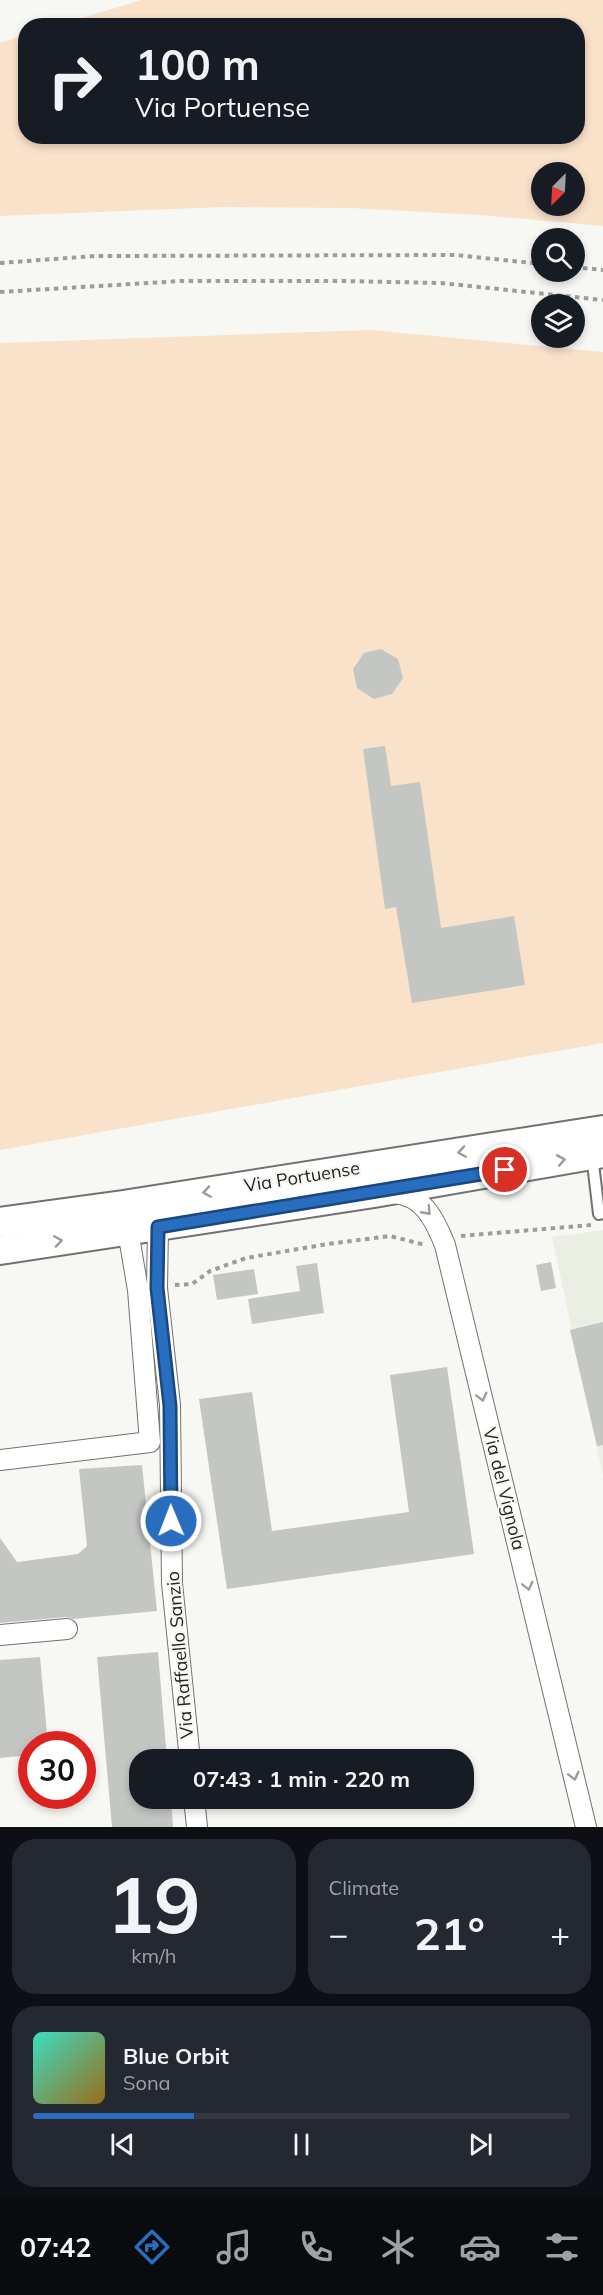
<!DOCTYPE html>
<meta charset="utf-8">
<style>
body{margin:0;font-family:Mulish,sans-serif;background:#242831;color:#f1f3f6;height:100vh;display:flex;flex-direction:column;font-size:22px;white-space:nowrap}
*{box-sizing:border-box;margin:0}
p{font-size:20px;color:#9ea1a6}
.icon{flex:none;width:33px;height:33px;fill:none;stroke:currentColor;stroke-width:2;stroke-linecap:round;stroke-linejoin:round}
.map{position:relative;height:1827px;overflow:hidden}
.drawer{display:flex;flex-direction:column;gap:12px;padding:12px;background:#0d0f14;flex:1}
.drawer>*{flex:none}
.top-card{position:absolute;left:18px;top:18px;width:567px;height:126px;border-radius:24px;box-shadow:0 3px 9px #0003;background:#171b24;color:#f1f3f6;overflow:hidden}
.needle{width:39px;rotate:204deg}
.buttons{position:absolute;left:531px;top:162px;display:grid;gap:12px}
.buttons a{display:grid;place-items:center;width:54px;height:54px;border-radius:50%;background:#171b24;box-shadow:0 3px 9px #0003;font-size:30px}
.speed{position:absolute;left:18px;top:1731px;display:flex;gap:12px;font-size:30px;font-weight:700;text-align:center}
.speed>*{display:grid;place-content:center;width:78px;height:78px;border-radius:50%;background:#171b24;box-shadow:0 3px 9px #0003;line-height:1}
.speed .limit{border:9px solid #d22;background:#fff;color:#111}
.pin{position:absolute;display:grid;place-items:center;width:51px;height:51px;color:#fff;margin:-26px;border:3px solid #fff;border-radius:50%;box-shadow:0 2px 6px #0007}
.me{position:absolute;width:66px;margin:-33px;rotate:359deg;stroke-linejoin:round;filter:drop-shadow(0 0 4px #0008)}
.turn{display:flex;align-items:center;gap:21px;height:126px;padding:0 18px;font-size:27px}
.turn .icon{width:78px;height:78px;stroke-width:2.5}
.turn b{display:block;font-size:42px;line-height:51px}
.big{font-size:45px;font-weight:700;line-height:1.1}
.drawer .card{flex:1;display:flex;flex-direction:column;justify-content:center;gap:9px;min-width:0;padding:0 21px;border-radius:24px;background:#242831}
.drawer .dial{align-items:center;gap:0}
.dial b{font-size:78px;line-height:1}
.song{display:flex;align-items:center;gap:18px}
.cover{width:72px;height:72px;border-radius:9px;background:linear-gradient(135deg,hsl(170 70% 55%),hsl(40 70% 35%))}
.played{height:6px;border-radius:3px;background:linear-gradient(90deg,#286dbe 30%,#363941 30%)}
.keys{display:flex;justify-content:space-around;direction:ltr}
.heat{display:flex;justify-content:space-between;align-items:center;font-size:33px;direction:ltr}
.drawer .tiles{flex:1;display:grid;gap:12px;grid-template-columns:1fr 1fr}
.card:last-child{grid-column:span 2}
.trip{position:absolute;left:129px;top:1749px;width:345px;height:60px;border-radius:24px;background:#171b24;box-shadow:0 3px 9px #0003;font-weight:700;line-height:60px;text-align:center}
.tab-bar{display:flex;height:96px;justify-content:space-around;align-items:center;background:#090b0e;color:#9ea1a6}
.tab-bar .icon{width:42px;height:42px}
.tab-bar .active{color:#286dbe}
.tab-bar b{font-size:27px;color:#f1f3f6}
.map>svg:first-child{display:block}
.built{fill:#ebeee3}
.green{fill:#fae1ca;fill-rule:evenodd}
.building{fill:#c3c6c3}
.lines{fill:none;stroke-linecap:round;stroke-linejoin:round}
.lane-casing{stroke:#71726f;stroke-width:14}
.street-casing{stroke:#71726f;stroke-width:22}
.secondary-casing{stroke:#71726f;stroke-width:32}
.path{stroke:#9c9d9a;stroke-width:4;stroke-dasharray:4.5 4.5;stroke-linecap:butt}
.lane{stroke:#fff;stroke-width:10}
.street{stroke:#fff;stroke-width:20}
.secondary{stroke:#fff;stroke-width:28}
.oneway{stroke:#9c9c9c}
.route-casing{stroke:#1a477c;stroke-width:15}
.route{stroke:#286dbe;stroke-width:10}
.labels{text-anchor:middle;stroke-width:4.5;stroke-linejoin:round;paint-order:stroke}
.street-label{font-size:18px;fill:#232422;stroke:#f7f8f4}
</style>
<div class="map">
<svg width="603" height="1827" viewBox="0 0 603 1827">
<rect width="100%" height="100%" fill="#f7f8f4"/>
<polygon class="built" points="603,1230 603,1476 552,1237"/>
<g class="green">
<path d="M142,0H603V226L479,215L351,208L223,207L0,216V43L25,35L26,136H578V26L58,25ZM574,172V206H542V172Z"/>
<polygon points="371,330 603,352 603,1043 0,1150 0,343"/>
</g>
<g class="building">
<polygon points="381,649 398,659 403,678 392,694 374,699 357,688 353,669 364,653"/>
<polygon points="385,746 391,786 420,782 441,928 514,916 525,985 412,1003 396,907 385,909 363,749"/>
<polygon points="551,1262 556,1288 541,1291 536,1265"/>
<polygon points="317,1263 324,1313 252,1324 248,1299 300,1291 296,1266"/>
<polygon points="254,1269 258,1294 217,1300 213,1275"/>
<polygon points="603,1322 603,1445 597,1446 570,1330"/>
<polygon points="447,1367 474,1554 227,1589 199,1399 252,1392 272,1531 409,1512 390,1375"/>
<polygon points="142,1465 157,1611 73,1619 66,1617 0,1623 0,1538 17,1562 78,1554 87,1546 79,1469"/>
<polygon points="158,1652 167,1760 140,1760 140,1798 171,1798 173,1827 112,1827 97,1657"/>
<polygon points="40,1657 48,1744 32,1744 32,1755 0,1758 0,1660"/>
</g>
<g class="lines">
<defs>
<polyline id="lane" points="592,1155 599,1214 603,1213"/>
<g id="street">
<path d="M392,1193C423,1194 435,1220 445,1245L586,1827"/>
<polyline points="158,1227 157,1288 170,1405 172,1583 190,1760"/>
<polyline points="0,1460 150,1442 138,1290 128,1231"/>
<polyline points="0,1635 67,1629"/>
<polyline points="194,1798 197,1827"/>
</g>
<g id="secondary">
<polyline points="0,1222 123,1205 603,1130"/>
<polyline points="0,1250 374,1193 603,1153"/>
</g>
</defs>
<use href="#lane" class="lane-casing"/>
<use href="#street" class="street-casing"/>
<use href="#secondary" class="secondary-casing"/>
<g class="path">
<polyline points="0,263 95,256 455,255 542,264"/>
<polyline points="574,267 603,270"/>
<polyline points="0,292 181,281 341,281 441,283 603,300"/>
<polyline points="461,1236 591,1225"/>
<polyline points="175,1285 192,1284 210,1271 246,1258 328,1244 390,1236 425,1245"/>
</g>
<use href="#lane" class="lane"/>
<use href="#street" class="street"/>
<use href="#secondary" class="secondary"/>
</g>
<defs><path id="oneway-chevron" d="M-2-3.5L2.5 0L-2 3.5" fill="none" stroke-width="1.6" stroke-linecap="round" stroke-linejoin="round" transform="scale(1.5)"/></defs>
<g class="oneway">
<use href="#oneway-chevron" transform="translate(462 1152) rotate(171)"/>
<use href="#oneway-chevron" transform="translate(561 1160) rotate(-10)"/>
<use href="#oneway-chevron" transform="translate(207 1192) rotate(171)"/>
<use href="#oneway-chevron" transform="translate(427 1211) rotate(48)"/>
<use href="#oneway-chevron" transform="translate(58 1241) rotate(-9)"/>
<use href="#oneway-chevron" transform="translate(482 1397) rotate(76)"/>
<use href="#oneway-chevron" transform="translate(528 1586) rotate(76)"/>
<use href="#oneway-chevron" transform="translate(574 1776) rotate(76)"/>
</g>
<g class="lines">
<defs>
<polyline id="route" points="171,1521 170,1406 157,1288 158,1227 505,1170"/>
</defs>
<use href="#route" class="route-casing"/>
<use href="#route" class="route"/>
</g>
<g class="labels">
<g class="street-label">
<text transform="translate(302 1177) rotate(-9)" y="6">Via Portuense</text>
<text transform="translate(504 1489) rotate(76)" y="6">Via del Vignola</text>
<text transform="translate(180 1655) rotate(-95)" y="6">Via Raffaello Sanzio</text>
</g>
</g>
</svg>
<div class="buttons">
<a><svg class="needle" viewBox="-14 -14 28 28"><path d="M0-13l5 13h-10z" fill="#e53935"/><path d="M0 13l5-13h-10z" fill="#9ea1a6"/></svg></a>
<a><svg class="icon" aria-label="search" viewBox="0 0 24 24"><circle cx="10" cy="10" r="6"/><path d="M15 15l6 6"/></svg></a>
<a><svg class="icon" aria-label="layers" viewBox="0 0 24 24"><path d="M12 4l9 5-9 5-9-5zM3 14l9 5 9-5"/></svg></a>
</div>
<div class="speed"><div class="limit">30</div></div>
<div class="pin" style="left:505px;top:1170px;background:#d93025"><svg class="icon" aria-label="arrive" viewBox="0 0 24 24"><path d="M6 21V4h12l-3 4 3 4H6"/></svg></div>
<svg class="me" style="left:171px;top:1521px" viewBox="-20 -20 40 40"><circle r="17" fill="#286dbe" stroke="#fff" stroke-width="3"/><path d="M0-11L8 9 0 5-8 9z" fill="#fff"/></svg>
<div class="trip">07:43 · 1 min · 220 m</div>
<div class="top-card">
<div class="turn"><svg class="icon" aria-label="right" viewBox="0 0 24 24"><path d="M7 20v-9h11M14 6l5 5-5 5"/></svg><div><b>100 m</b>Via Portuense</div></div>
</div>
</div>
<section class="drawer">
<div class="tiles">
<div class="card dial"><b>19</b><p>km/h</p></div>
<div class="card"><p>Climate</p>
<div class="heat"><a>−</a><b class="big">21°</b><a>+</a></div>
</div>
<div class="card">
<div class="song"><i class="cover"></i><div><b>Blue Orbit</b><p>Sona</p></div></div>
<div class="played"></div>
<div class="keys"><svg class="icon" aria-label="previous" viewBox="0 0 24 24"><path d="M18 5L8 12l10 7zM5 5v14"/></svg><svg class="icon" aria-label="pause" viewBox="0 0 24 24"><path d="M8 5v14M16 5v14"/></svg><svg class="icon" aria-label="next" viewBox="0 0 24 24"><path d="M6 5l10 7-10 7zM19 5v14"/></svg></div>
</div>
</div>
</section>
<nav class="tab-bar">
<b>07:42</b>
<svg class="icon active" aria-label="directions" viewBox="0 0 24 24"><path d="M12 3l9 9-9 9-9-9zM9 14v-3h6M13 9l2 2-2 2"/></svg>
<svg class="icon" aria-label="music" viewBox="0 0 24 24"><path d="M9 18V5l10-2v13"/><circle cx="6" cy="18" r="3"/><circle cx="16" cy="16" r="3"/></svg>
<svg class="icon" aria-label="phone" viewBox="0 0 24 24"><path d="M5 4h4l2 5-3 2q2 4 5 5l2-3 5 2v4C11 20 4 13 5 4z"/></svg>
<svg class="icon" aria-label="climate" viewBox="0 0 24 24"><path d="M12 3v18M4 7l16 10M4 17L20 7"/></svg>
<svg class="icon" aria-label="car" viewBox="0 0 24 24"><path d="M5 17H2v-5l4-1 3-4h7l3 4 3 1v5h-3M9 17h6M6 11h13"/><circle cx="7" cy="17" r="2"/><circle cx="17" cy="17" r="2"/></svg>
<svg class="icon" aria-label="filters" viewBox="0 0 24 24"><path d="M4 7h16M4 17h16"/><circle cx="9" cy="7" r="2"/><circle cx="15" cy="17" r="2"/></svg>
</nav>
